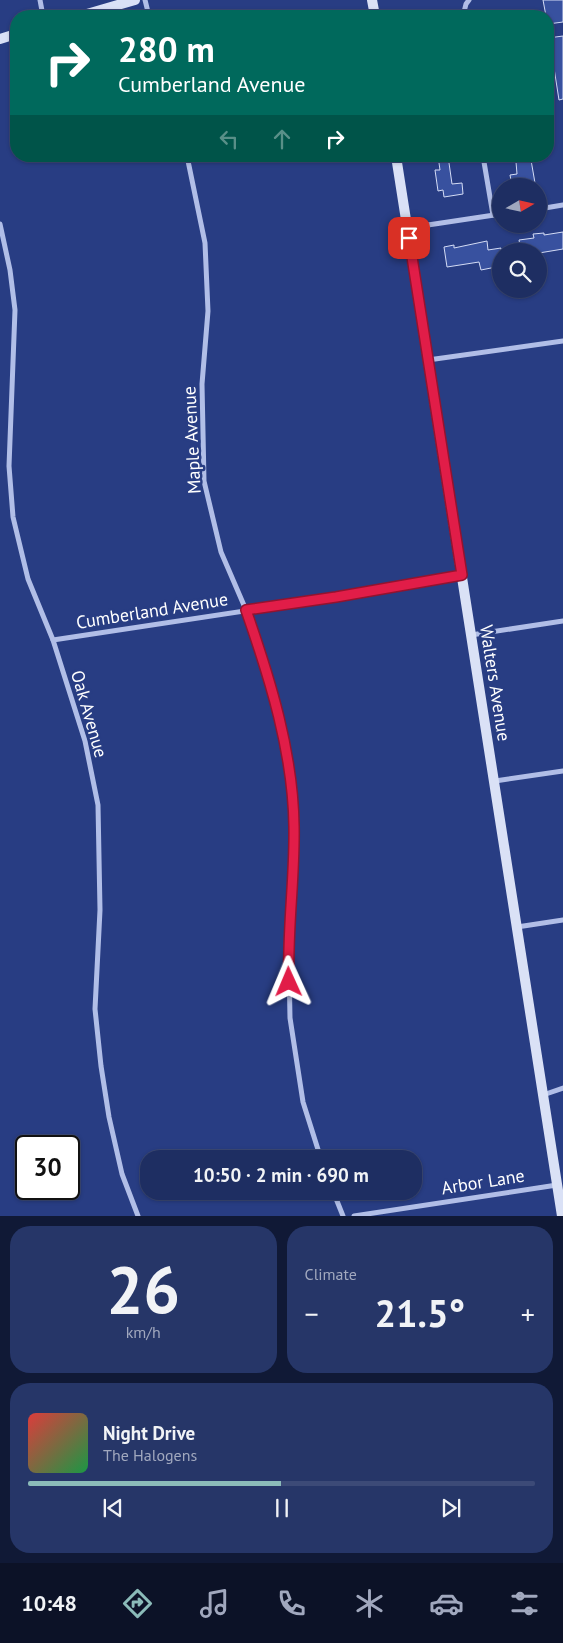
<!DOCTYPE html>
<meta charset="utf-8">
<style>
body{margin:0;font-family:"PT Sans",sans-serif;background:#263668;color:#f1f3f6;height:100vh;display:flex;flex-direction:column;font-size:19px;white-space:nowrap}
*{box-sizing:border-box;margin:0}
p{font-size:16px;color:#a1a8be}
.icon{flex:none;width:28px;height:28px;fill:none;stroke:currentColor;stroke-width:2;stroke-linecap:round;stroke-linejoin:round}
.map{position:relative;height:1216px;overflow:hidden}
.side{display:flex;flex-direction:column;gap:10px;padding:10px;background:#101936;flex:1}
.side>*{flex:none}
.banner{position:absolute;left:10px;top:10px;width:544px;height:152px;border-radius:20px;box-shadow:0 1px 4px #0004,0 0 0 1px #3c4a77;background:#00695c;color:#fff;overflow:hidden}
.needle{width:32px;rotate:81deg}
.fabs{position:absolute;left:492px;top:178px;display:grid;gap:10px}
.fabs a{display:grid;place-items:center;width:55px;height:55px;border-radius:50%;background:#1e2e62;box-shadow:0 1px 4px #0004,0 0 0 1px #3c4a77;font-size:25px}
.speed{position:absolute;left:15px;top:1135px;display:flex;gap:10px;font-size:25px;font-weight:700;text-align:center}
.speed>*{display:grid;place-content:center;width:65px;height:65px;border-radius:50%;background:#1e2e62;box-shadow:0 1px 4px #0004,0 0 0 1px #3c4a77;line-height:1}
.speed .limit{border:2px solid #111;border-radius:8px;background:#fff;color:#111}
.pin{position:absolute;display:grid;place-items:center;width:42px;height:42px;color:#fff;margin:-21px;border-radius:10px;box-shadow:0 2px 8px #0006}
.me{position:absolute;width:55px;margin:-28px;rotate:359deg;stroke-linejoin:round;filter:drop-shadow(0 0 4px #0008)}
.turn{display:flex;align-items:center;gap:18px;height:105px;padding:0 25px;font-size:22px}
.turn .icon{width:65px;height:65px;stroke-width:2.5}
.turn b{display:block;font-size:35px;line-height:42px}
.lanes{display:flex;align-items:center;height:48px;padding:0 25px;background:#0003;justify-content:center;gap:25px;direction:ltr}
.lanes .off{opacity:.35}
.big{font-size:38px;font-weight:800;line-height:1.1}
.side .widget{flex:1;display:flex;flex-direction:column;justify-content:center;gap:8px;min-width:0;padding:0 18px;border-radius:20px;background:#263668}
.side .dial{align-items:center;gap:0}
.dial b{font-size:65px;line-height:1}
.song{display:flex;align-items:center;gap:15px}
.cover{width:60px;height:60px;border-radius:8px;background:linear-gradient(135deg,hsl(0 70% 55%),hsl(140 70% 35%))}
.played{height:5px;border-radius:2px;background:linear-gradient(90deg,#8bbbb9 50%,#3c4a77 50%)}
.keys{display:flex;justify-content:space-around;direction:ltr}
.heat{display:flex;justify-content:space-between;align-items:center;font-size:28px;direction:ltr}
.side .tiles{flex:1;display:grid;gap:10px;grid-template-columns:1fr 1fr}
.widget:last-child{grid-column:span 2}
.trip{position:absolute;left:140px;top:1150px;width:282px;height:50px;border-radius:20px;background:#1e2e62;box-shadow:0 1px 4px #0004,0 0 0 1px #3c4a77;font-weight:800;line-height:50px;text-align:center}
.dock{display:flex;height:80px;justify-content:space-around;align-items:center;background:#0c1227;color:#a1a8be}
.dock .icon{width:35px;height:35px}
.dock .current{color:#8bbbb9}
.dock b{font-size:22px;color:#f1f3f6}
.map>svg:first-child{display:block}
.building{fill:#38519f;stroke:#d4dcf5}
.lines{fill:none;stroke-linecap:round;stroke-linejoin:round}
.street{stroke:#b1bee7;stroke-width:5}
.secondary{stroke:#dae1f6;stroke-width:10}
.route-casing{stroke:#92132f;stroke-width:12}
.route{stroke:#e11d48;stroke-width:9}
.labels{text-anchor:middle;stroke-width:5;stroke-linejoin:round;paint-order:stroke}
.street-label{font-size:18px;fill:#fff;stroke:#283d83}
</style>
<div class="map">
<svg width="563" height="1216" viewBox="0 0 563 1216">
<rect width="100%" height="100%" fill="#283d83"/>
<g class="building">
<polygon points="543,0 563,0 563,22 548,24 548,16 546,16"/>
<polygon points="563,36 563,99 559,100 554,68 551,68 548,38"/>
<polygon points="438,156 448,156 452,184 462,183 463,194 444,197 443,190 438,191 435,170 440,170"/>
<polygon points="531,160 535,183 512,186 510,175 517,174 516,162"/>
<polygon points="563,232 563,249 539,253 539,251 521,251 519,240 534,238 533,234 544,233 544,235"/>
<polygon points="487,241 488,250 501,248 501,266 481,270 479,262 447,267 444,247 454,245 454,248"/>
</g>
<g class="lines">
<g class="street">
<polyline points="40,0 43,16"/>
<polyline points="145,0 149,16"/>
<polyline points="463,16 466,4 469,0"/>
<polyline points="187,156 205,243 208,311 202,384 204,481 221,552 246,610 269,677 290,774 294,824 289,965 290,1018 303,1102 321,1159"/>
<polyline points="483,156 493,215"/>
<polyline points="539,209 563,205"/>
<polyline points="0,224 10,270 15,310 9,466 13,517 28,579 53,640 85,741 98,805 100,910 95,1009 101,1066 109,1117 122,1174 138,1216"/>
<polyline points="408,228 501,214"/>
<polyline points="428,360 563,341"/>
<polyline points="471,635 563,621"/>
<polyline points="53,640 336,597 461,575"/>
<polyline points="495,781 563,771"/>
<polyline points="517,927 563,920"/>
<polyline points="543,1095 563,1088"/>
<polyline points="333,1191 343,1216"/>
<polyline points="354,1216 557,1185"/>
</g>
<g class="secondary">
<polyline points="372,0 375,16"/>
<polyline points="80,16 135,0"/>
<polyline points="0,39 16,34"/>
<polyline points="396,156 562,1216"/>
</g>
</g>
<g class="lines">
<defs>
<path id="route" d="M289,982C287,930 295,878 294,826C293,752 270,679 246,610L336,597L462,575L409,238"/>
</defs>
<use href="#route" class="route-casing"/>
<use href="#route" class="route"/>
</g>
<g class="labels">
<g class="street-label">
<text transform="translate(192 440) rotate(-93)" y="6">Maple Avenue</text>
<text transform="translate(152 611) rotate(-9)" y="6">Cumberland Avenue</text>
<text transform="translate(495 683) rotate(81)" y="6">Walters Avenue</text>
<text transform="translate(89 714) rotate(74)" y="6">Oak Avenue</text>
<text transform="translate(483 1182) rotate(-9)" y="6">Arbor Lane</text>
</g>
</g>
</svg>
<div class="fabs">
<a><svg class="needle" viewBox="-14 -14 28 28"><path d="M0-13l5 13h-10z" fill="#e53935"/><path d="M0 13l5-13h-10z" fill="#a1a8be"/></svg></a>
<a><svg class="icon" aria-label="search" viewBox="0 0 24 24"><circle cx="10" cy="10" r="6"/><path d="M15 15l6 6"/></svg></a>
</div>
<div class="speed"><div class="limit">30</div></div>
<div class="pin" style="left:409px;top:238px;background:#d93025"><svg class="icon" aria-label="arrive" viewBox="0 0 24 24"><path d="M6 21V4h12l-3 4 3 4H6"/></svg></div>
<svg class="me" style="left:289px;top:982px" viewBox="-20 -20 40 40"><path d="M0-17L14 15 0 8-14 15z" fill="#e11d48" stroke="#fff" stroke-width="4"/></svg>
<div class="trip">10:50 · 2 min · 690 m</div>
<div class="banner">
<div class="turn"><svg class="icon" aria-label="right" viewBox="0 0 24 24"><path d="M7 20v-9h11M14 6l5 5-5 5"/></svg><div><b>280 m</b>Cumberland Avenue</div></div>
<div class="lanes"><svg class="icon off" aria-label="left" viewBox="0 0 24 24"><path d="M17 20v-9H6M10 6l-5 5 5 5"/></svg><svg class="icon off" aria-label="ahead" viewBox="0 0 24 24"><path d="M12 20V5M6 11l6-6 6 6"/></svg><svg class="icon" aria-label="right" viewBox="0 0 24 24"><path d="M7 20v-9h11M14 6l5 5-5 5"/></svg></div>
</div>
</div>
<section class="side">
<div class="tiles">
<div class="widget dial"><b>26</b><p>km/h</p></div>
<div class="widget"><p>Climate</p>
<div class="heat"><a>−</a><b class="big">21.5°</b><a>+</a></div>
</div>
<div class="widget">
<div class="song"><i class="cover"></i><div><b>Night Drive</b><p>The Halogens</p></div></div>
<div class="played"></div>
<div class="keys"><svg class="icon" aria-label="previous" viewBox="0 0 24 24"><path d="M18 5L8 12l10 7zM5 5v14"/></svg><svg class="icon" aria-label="pause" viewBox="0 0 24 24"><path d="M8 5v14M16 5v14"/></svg><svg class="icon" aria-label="next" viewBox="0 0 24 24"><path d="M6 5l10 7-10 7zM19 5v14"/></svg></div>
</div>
</div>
</section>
<nav class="dock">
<b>10:48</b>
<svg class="icon current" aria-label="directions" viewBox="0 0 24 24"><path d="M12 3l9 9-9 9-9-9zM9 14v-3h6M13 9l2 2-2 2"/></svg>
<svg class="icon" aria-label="music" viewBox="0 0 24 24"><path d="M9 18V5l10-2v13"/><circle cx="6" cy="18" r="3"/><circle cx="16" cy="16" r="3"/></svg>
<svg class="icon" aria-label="phone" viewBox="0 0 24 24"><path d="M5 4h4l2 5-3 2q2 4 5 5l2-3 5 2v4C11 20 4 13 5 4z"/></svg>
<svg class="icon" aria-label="climate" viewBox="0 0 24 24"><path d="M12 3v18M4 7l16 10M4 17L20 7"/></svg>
<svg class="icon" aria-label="car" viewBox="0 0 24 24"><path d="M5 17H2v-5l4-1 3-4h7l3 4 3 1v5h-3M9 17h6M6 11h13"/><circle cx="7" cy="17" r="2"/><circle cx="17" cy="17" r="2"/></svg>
<svg class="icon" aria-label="filters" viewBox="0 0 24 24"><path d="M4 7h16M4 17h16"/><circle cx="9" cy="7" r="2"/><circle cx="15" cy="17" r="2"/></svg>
</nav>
